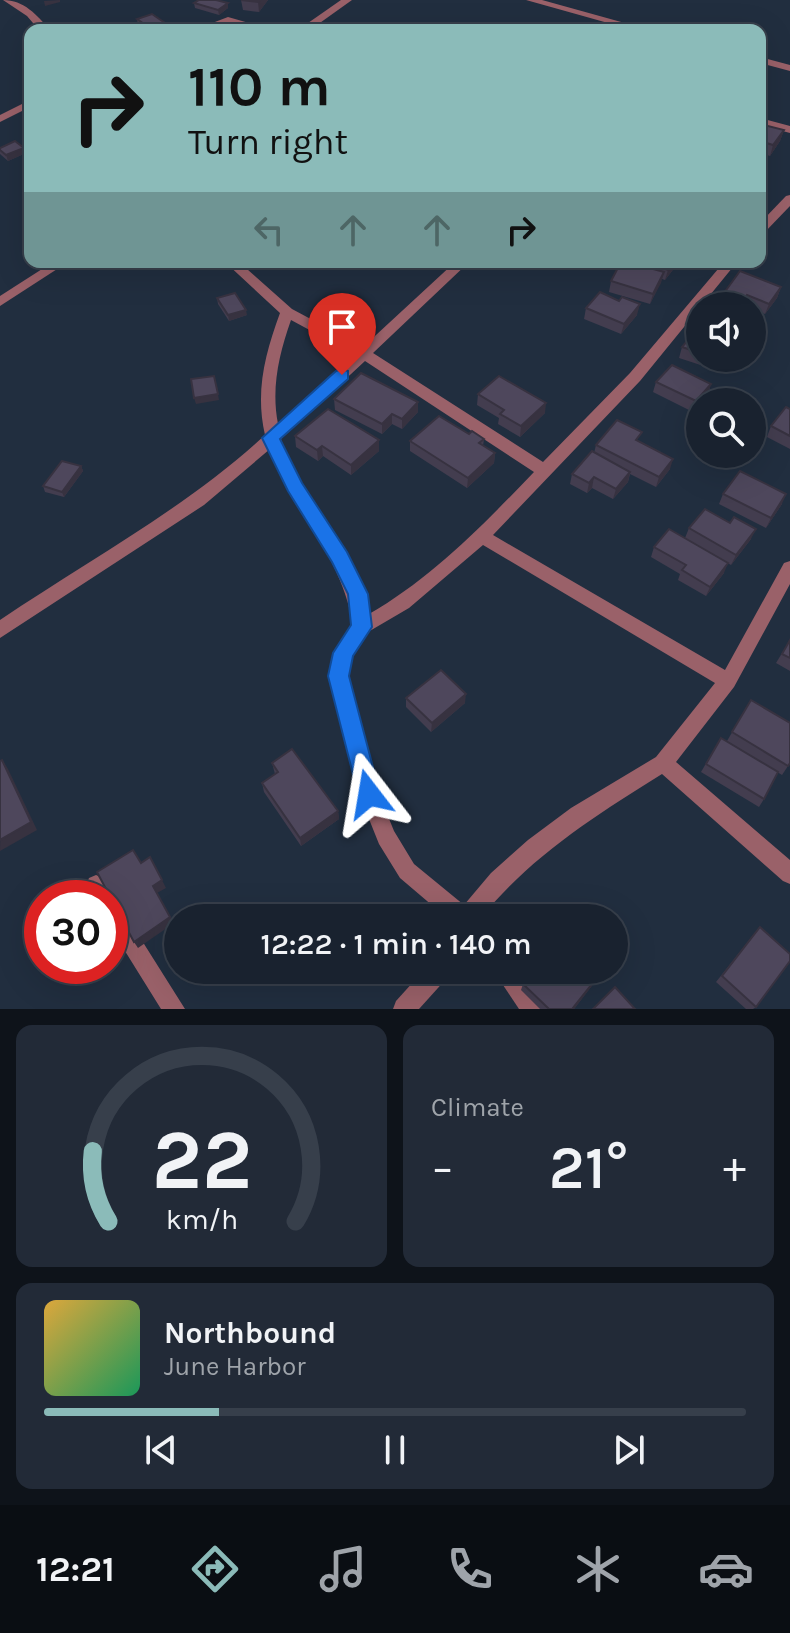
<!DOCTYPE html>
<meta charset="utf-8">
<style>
body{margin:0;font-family:Karla,sans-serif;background:#222a37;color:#f1f3f6;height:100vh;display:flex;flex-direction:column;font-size:30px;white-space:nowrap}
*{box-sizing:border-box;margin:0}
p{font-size:26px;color:#9fa4aa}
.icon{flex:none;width:44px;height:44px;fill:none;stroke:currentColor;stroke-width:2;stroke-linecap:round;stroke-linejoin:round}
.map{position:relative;height:1009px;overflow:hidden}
.sheet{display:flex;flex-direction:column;gap:16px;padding:16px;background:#0e131a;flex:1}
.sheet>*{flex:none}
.top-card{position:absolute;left:24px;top:24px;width:742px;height:244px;border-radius:16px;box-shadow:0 8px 32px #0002,0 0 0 2px #373f4b;background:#8bbbb9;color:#111;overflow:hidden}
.fabs{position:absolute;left:686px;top:292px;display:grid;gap:16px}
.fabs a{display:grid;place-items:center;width:80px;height:80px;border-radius:50%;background:#19222f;box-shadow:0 8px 32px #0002,0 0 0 2px #373f4b;font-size:40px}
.speed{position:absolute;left:24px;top:880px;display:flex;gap:16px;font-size:40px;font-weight:700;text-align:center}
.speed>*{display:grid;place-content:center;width:104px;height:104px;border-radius:50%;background:#19222f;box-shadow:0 8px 32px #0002,0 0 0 2px #373f4b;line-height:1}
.speed .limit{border:12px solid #d22;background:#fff;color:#111}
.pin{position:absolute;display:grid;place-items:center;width:68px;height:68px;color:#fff;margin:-82px -34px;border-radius:50% 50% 50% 0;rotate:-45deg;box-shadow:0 0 8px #0007}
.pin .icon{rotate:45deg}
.me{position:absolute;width:88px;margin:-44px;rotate:346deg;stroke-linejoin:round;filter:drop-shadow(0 0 6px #0008)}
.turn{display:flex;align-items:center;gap:28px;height:168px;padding:0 32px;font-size:36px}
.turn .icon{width:104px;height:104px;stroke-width:2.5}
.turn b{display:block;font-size:56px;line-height:68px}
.lanes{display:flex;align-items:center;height:76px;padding:0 32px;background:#0003;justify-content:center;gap:40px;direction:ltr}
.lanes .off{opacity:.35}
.big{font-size:60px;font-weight:600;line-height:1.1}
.sheet .tile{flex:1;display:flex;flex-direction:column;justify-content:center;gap:12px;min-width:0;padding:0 28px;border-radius:16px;background:#222a37}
.sheet .dial{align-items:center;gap:0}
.dial svg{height:208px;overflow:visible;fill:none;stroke:#373f4b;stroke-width:7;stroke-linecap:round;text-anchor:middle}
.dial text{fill:#f1f3f6;stroke:none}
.song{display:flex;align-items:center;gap:24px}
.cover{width:96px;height:96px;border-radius:12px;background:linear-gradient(135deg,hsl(40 70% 55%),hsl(150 70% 35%))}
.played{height:8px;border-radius:4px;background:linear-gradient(90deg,#8bbbb9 25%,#373f4b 25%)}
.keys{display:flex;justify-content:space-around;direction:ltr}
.heat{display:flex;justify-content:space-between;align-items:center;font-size:44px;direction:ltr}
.sheet .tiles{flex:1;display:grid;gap:16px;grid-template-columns:1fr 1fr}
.tile:last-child{grid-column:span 2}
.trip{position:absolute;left:164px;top:904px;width:464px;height:80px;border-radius:40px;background:#19222f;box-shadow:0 8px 32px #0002,0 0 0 2px #373f4b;font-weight:600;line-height:80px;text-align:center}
.dock{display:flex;height:128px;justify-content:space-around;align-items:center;background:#0a0e13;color:#9fa4aa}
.dock .icon{width:56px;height:56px}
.dock .selected{color:#8bbbb9}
.dock b{font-size:36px;color:#f1f3f6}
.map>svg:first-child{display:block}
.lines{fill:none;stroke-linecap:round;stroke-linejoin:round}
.minor{fill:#9a6169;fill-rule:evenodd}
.wall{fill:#433d4f}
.shaded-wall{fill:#373240}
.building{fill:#4e475c;stroke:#373240;stroke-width:2}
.route{fill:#1a73e8;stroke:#114b97;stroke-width:2}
</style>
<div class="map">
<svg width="790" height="1009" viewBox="0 0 790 1009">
<rect width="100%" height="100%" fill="#212e3f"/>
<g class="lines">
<g class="minor">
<path d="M3,0C24,0 37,15 50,30H39L27,16Z"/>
<polygon points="341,0 352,0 310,30 298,30"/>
<polygon points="526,0 542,0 650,30 633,30"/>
<path d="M228,17L266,28L267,30C254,30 237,23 227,24C216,25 206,30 194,30Z"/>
<polygon points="760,57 790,65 790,71 760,63"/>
<polygon points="30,100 30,107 0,122 0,115"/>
<polygon points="760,118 790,126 790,133 760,125"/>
<polygon points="790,195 790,206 764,233 760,234 760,223 786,196"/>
<polygon points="53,262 68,262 0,306 0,296"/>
<path d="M225,262H239L292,309L363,347L455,262H469L373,353L543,462L630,373L724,262H737L640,381L493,535L725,670L784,563L790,561V584L734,687L676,762L790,860V884L783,881L662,774C595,816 531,856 481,918H447L400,878L379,844L359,794L329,676L338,648L353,626C343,559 295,510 270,449L204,505L0,638V620C89,560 186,508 265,435C255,392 265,354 280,313ZM291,320L354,354L278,424C271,388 279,354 291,320ZM365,361L534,472C484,524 432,578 369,614C356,548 299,503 281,439ZM483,545L715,683L656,757L571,808L528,840L491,873L464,905L414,864L394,831L379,794L347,676L352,656L368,632L409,608Z"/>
<polygon points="96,875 103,878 114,899 117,901 185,1009 161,1009 110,927 110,898 92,898 86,885 89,878"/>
<polygon points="424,970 450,970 447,978 419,1009 393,1009 396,1001"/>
<polygon points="493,970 518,970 544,1009 519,1009"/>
</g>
</g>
<g class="wall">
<polygon points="241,0 268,0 259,12 243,10"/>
<polygon points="194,3 228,3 228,8 219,15 195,8"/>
<polygon points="137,19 165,23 166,28 160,30 146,30 138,25"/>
<polygon points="760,124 784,130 780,141 770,156 760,153"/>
<polygon points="0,148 26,153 8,161 0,154"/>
<polygon points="621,262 679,262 665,280 662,279 650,304 609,292 611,281"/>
<polygon points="781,287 777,298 765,314 752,309 752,306 726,306 720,304 724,293"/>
<polygon points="217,298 247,315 229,321 218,304"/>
<polygon points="586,308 637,315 621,334 584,319"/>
<polygon points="700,327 700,358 733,358 722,372 679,358 682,347"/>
<polygon points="656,382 711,384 708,394 693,412 653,392"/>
<polygon points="478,394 545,413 520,437 498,424 499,418 477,405"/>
<polygon points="334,399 418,412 402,429 392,424 382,434 335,410"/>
<polygon points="790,409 790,449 767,437 771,426"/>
<polygon points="469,434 484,439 483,446 495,453 494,463 467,488 410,451 410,441"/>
<polygon points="295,436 379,440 379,451 351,475 323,456 318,461 296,447"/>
<polygon points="640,442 670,469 656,487 630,474 628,482 613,499 592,488 587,493 570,484 572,474 594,453 596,445"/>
<polygon points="81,466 83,471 64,497 45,492 43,486"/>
<polygon points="723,494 782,504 766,528 719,504"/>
<polygon points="689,528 751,539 731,565 717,557 724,573 706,596 678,580 680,574 651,557 654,547 685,538"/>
<polygon points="790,640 790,671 776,663"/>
<polygon points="406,698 465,703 431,732 406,707"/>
<polygon points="751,700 790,763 782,775 727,741"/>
<polygon points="721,738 764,799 759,807 701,772"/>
<polygon points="272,763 338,811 339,819 301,846 264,792 262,783 275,774"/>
<polygon points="754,934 756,1007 753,1009 746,1009 716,982"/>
<polygon points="604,970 574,1009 540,1009 521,990 523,984"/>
</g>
<g class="shaded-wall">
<polygon points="60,0 60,2 45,6 44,1"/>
<polygon points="260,0 268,0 259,12 258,2"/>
<polygon points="228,3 228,8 219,15 218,10"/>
<polygon points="165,23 166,28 160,30 151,30 150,28"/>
<polygon points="784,130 780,141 770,156 773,145"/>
<polygon points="24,148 26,153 8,161 6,155"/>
<polygon points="674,262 679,262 665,280 668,270"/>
<polygon points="664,272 661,283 650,304 653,294"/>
<polygon points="781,287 777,298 765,314 769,304"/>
<polygon points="640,304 637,315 621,334 624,324"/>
<polygon points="246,310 247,315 229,321 228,315"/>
<polygon points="728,358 733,358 722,372 725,361"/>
<polygon points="711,384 708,394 693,412 696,401"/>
<polygon points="218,394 219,400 196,404 194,398"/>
<polygon points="418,402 418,412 402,429 402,419"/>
<polygon points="546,403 545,413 520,437 521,426"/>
<polygon points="392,414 392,424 382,434 382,424"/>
<polygon points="379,440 379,451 351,475 351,465"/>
<polygon points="322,446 323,456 318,461 317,450"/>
<polygon points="495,453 494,463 467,488 468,478"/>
<polygon points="673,459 670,469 656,487 659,477"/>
<polygon points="81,466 83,471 64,497 62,492"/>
<polygon points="630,472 628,482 613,499 616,489"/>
<polygon points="594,477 592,488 587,493 589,483"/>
<polygon points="786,494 782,504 766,528 771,518"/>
<polygon points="756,529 751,539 731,565 736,555"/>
<polygon points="728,563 724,573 706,596 710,587"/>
<polygon points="466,694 465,703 431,732 432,723"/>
<polygon points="2,760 8,769 37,830 0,851"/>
<polygon points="338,811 339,819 301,846 300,838"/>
<polygon points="162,880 166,888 157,893 153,886"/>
<polygon points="170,917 174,923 138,948 134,942"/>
<polygon points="604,970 574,1009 572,1009"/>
</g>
<g class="building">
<polygon points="199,0 216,0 228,3 218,10 194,3"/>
<polygon points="241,0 260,0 258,2"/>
<polygon points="152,14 165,23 150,28 137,19"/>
<polygon points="760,124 784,130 773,145 760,141"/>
<polygon points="15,141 24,148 6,155 0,150 0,148"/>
<polygon points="621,262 628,262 664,272 653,294 611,281"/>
<polygon points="648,262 674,262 668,270"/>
<polygon points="740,271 781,287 769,304 747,295 743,301 724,293"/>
<polygon points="600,292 619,301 622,297 640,304 624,324 586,308"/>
<polygon points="235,293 246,310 228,315 217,298"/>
<polygon points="699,327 700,327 700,353 682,347"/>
<polygon points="672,365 711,384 696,401 656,382"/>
<polygon points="361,373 418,402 402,419 392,414 382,424 334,399"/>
<polygon points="214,376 218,394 194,398 191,379"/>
<polygon points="499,376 546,403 521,426 500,414 504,410 478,394"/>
<polygon points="786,407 790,409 790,436 771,426"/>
<polygon points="328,409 379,440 351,465 322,446 317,450 295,436"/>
<polygon points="439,416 469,434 472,431 484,439 479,443 495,453 468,478 410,441"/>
<polygon points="617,420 642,432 636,440 673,459 659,477 596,445"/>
<polygon points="592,451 630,472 616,489 594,477 589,483 572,474"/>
<polygon points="62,461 81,466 62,492 43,486"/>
<polygon points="740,471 786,494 771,518 723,494"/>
<polygon points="705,509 730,523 734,517 756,529 736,555 689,528"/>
<polygon points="669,529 728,563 710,587 682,570 686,565 654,547"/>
<polygon points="790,640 790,658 782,654"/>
<polygon points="441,670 466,694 432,723 406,698"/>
<polygon points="751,700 790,723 790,763 788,766 732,732"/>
<polygon points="721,738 778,772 764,799 706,764"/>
<polygon points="292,749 338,811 300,838 262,783 278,772 272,763"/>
<polygon points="2,760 31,822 0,840 0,761"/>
<polygon points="133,850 141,863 150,857 162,880 153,886 170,917 134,942 97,872"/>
<polygon points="760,927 790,954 790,961 756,1007 722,976"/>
<polygon points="534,970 603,970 572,1009 549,1009 523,984"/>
<polygon points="615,987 635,1009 593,1009"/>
</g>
<polygon class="route" points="342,369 348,371 348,379 280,439 302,483 347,552 368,594 372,627 353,656 349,676 380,794 377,802 369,805 361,802 358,794 328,676 333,653 351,625 348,594 332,562 288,491 262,438 336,371"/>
</svg>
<div class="fabs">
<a><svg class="icon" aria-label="sound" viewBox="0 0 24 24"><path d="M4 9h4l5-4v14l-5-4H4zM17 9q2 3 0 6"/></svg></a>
<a><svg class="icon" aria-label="search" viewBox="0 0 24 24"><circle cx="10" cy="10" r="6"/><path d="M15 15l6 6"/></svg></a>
</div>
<div class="speed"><div class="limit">30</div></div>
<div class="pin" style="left:342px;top:375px;background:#d93025"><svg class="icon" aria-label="arrive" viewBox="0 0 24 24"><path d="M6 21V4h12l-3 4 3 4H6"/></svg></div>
<svg class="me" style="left:369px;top:794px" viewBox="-20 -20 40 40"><path d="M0-17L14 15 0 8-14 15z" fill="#1a73e8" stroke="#fff" stroke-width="4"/></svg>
<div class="trip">12:22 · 1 min · 140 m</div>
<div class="top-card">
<div class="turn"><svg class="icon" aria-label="right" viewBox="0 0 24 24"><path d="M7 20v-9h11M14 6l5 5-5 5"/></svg><div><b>110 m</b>Turn right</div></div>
<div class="lanes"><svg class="icon off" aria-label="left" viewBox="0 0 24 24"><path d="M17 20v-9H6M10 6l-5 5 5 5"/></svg><svg class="icon off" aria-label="ahead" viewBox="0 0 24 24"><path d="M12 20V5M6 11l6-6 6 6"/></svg><svg class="icon off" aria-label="ahead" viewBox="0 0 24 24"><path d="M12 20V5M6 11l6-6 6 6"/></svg><svg class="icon" aria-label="right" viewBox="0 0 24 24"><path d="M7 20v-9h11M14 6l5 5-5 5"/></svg></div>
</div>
</div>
<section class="sheet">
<div class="tiles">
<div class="tile dial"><svg viewBox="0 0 100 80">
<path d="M14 69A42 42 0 1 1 86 69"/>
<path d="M14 69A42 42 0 0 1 8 42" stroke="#8bbbb9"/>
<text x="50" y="56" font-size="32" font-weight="700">22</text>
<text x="50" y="72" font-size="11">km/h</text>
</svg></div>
<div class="tile"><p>Climate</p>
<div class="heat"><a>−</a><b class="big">21°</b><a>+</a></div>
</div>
<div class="tile">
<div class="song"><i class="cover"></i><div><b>Northbound</b><p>June Harbor</p></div></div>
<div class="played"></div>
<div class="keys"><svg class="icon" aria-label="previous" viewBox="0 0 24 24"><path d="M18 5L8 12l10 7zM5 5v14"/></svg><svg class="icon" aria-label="pause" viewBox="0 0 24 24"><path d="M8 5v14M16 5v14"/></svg><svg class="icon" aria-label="next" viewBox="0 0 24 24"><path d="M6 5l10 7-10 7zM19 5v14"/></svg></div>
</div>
</div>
</section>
<nav class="dock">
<b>12:21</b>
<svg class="icon selected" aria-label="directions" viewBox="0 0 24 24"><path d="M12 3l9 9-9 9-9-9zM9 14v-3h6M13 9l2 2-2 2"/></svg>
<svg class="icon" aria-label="music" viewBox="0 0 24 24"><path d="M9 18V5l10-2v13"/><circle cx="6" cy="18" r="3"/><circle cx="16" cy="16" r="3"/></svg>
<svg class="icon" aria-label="phone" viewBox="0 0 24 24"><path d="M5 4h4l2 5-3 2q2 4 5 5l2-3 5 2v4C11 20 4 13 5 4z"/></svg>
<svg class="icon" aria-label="climate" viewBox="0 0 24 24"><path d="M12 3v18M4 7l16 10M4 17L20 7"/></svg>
<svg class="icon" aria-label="car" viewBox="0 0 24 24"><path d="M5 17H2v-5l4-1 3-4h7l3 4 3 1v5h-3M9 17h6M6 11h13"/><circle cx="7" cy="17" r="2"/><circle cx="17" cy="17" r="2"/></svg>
</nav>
